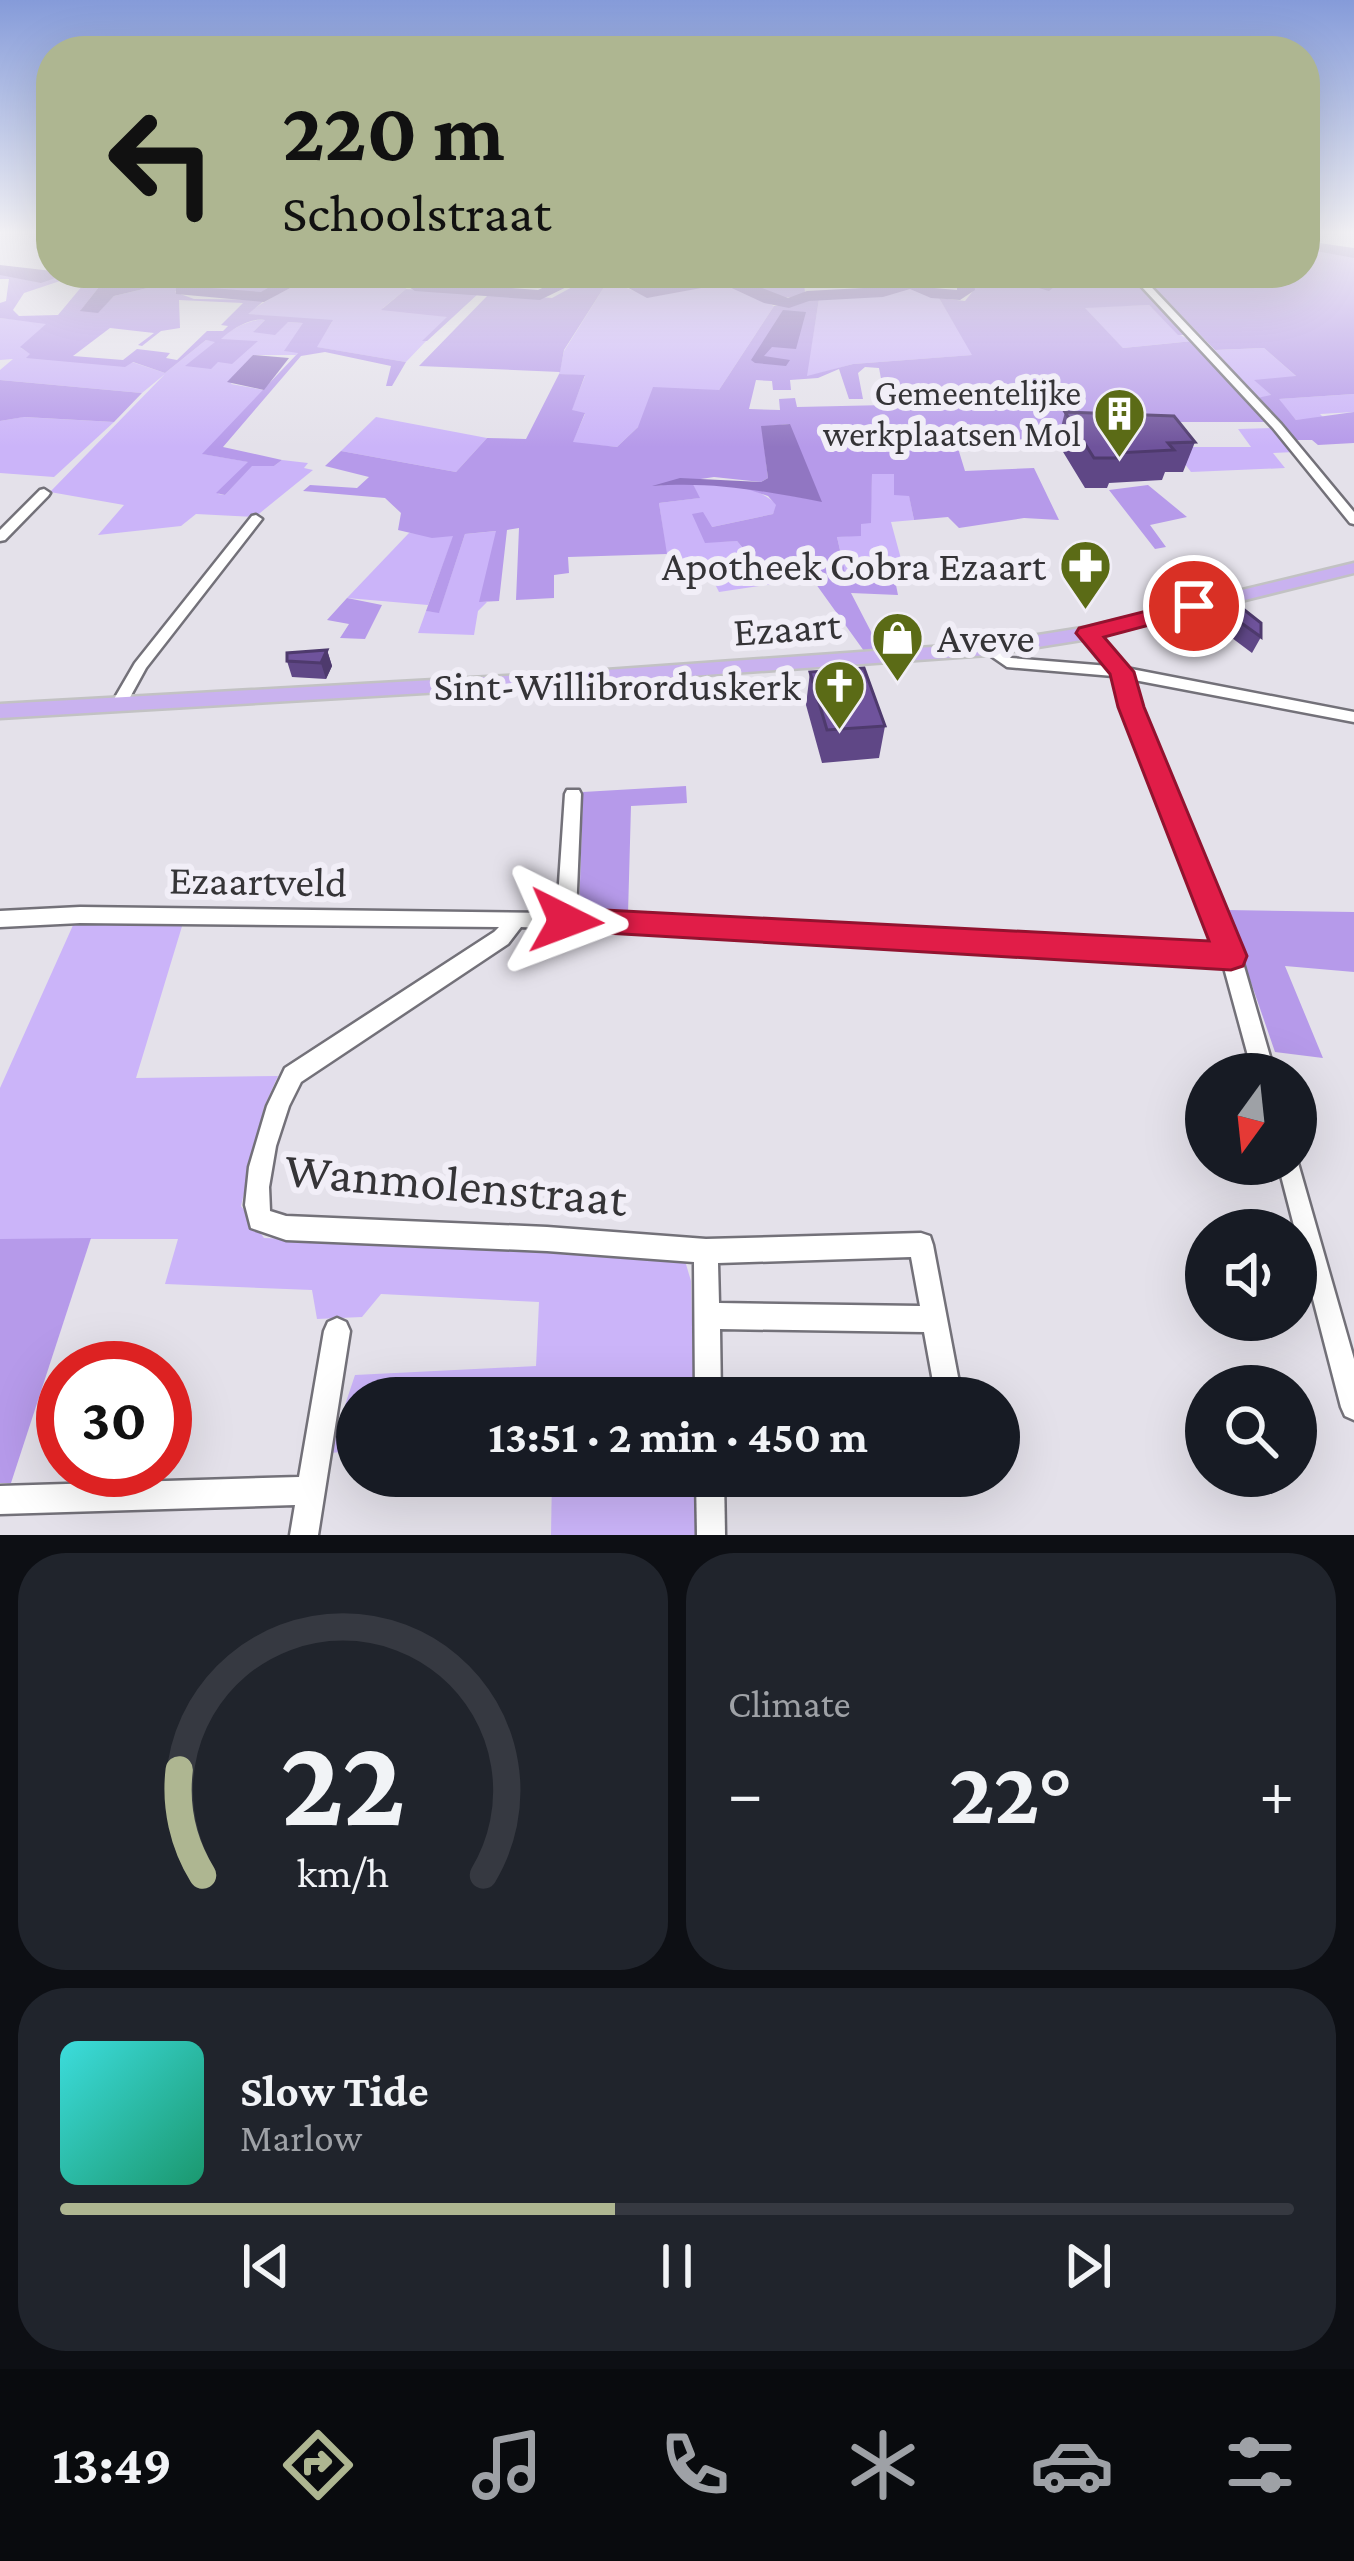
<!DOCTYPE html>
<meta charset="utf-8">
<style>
body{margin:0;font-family:"Crimson Pro",serif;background:#20242c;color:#f1f3f6;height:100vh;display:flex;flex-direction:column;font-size:45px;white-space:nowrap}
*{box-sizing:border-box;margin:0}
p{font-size:39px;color:#9ea1a6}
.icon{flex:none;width:66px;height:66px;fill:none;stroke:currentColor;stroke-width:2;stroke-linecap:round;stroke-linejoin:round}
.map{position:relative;height:1535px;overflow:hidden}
.drawer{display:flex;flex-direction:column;gap:18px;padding:18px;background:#0d0f14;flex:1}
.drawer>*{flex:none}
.top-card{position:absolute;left:36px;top:36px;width:1284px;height:252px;border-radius:48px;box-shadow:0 12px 48px #0002;background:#aeb691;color:#111;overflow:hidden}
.needle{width:78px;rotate:195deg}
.fabs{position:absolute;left:1185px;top:1053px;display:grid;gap:24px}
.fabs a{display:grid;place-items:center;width:132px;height:132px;border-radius:50%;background:#171b24;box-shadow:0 12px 48px #0002;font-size:60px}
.speed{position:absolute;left:36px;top:1341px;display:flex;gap:24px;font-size:60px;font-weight:700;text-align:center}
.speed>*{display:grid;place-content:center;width:156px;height:156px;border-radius:50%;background:#171b24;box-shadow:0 12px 48px #0002;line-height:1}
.speed .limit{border:18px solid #d22;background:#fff;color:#111}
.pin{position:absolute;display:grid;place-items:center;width:102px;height:102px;color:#fff;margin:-51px;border:6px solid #fff;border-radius:50%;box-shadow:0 3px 12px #0007}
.me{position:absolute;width:132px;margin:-66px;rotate:93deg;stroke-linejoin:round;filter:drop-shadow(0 0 9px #0008)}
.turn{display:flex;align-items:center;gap:42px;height:252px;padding:0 48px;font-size:54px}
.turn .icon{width:156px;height:156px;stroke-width:2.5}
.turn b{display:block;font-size:84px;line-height:102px}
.big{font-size:90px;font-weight:700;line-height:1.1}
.drawer .tile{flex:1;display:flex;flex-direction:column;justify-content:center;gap:18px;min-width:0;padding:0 42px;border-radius:48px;background:#20242c}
.drawer .dial{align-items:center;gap:0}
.dial svg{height:312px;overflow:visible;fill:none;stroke:#363941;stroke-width:7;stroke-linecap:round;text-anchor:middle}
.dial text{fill:#f1f3f6;stroke:none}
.song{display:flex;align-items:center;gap:36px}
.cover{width:144px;height:144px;border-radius:18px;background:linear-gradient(135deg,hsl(180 70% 55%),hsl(160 70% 35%))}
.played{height:12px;border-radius:6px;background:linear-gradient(90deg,#aeb691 45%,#363941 45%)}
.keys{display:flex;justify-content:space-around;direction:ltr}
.heat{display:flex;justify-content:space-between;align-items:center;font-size:66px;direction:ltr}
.drawer .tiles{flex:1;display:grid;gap:18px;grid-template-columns:1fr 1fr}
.tile:last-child{grid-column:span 2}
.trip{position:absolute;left:336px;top:1377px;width:684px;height:120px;border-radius:60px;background:#171b24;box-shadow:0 12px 48px #0002;font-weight:700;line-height:120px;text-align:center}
.tab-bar{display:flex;height:192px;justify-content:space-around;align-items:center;background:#090b0e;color:#9ea1a6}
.tab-bar .icon{width:84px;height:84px}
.tab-bar .current{color:#aeb691}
.tab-bar b{font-size:54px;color:#f1f3f6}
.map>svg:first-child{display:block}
.green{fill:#cbb4f9}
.forest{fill:#b69aea;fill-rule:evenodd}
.water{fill:#9176c2}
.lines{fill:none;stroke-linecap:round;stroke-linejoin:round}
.river{fill:#9176c2;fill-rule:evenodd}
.minor-casing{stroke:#737179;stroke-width:5}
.major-casing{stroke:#c2c2c3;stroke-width:5}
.minor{fill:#fff;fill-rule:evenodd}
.major{fill:#c9b2ef;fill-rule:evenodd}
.wall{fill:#5f4786}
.shaded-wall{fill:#4e3a6d}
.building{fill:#6f539c;stroke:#4e3a6d;stroke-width:3}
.route{fill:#e11d48;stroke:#92132f;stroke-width:3}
.labels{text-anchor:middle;stroke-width:12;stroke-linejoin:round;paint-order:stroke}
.far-poi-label{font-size:36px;fill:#353437;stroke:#f1eef7;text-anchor:end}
.poi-label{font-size:42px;fill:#353437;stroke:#f1eef7;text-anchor:end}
.street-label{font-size:42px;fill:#353437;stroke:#f1eef7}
.near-street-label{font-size:51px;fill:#353437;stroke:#f1eef7}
</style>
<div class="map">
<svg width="1354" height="1535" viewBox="0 0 1354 1535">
<rect width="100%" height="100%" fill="#e4e1ea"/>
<g class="green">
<polygon points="382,273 403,273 406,289 383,308 449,317 406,362 316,347 332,322 245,314 299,281 362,280"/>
<polygon points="608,281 650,297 726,283 774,306 719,390 638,427 617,447 572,443 585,414 571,411 585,376 559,374 564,351"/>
<polygon points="910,287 939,298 973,355 853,364 806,377 819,299 881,296"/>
<polygon points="1149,305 1178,334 1193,341 1123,348 1083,307"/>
<path d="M0,318L48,323L21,348L31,354L132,362L165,373L206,340L216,341L187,366C209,347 235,320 266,319L254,331L288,322L304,323L285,351L299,352L296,355H253L231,384L264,390L203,454L249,462L218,494L225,495L252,465L274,466L282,460L308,463L304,468L313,470L255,517L196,514L181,526L98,535L124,505L50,492L165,374L142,393L0,380V370L13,359L0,360Z"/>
<polygon points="1264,348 1297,377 1256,381 1272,396 1257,398 1215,350"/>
<polygon points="1354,394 1354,412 1320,414 1325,419 1296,420 1278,399"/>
<polygon points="23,417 114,422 54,477 0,473 0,421"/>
<polygon points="376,417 487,438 456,472 341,451"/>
<polygon points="1274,428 1294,452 1273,453 1285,468 1191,472 1172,447 1251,447 1238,429"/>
<polygon points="872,474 894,474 909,495 914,520 891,522 907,581 845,572 837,537 861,535 861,523 870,523"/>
<path d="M692,482C720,483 756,484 777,505L773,514L712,527L705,542L737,541L773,584L719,592L710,574L669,573L659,503L699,498Z"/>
<polygon points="497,531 480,601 487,602 478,611 474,635 418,633 426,611 439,612 465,534"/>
<polygon points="409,533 454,535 428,605 347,598"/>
<polygon points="74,923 183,923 136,1078 278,1076 264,1107 241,1206 264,1238 543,1249 685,1261 691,1281 694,1398 357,1398 357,1451 329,1453 355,1375 536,1366 539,1302 381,1294 362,1317 317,1319 312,1290 165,1284 178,1239 0,1239 0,1088"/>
<polygon points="552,1476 695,1476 696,1535 551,1535"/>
</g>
<g class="forest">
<polygon points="1305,248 1354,256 1354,394 1279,399 1296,420 1354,412 1354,443 1318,445 1312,440 1296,440 1257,398 1271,395 1254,380 1296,376 1264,348 1215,350 1140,273 1305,273"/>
<path d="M0,273L37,282L71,273H110L81,310L98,312L114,296L156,286L160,275L154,273H199L175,292L194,299L265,300L248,314L333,320L317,347L406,362L392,386H386L391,366L325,352L301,356L223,447L282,460L274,466H252L225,495L216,493L248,462L202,454L298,353L284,351L303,323L288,322L275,335L253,332L265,320C251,317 230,330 221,339L258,341L232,364L218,362L211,369L185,366L215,342L206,340L165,373L133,362L125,367L26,358L30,354L20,347L46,324L0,318V303L6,301L9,279H0ZM69,278L88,279L58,315L19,316L13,310L24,293ZM179,300L243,303L221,325L228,326L223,331H207L177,360L166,358L170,353L137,349L123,360L73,356L110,328L154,333L138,345L142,346L161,331L180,328Z"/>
<polygon points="211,273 226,273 211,285 223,286 240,273 266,273 253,286 262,287 281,273 368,273 301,273 266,296 189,290"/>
<polygon points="598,273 608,281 564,350 560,372 419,366 490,293 552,298"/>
<path d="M615,273H803L805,293C770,309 756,276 725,276C677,276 663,305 615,273Z"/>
<path d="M975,273L1059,288L1070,273H1128L1188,335H1178L1149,305L1085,308L1123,348L1193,341L1265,422H1159L1134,416L1032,432L1035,438L957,445L965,471L1034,468L1059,520L1024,518L959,528L948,517L914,520L909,496L894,495V474H872L871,523L861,524V536L837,537L845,572L895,580L898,595L851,593L880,649L864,651L813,580L773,584L737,541L705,543L692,514L703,512L712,527L773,514L776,505L768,496L738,486L821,501L789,424L762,427L768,478L761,482L714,477L654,486L692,482L700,498L659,503L667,554L568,557L569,573L554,575V598L516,600L519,528L507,530L499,601L479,602L496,531L465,534L439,613L426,611L453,536L432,538L398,530L401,513L385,498L303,491L310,485L357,488L369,477L325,466L341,451L456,472L487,438L526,439L559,374L585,375L572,410L585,413L573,442L617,447L638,427L653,387L719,390L774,306L819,299L807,376L853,364L972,355L939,298L965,301L973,291ZM865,367L879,368L886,405L797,407L795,398L779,399L780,410L749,409L756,380L772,381L773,390H791L790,380L818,378L839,369L849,399H863L858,373Z"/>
<polygon points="406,289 479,293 427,341 422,341 447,317 381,310"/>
<polygon points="0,380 142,393 114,422 24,417 0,421"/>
<polygon points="1148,485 1187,517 1150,525 1166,547 1155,549 1109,490"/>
<polygon points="347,598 382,605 365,639 340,638 349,624 327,620"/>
<polygon points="686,786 687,803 631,806 628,914 579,913 583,792"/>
<polygon points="1226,910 1354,912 1354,972 1285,966 1323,1058 1275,1052"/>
<polygon points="91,1238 11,1483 0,1483 0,1239"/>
</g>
<g class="water">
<polygon points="110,273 154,273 160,274 156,286 114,296 98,313 80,311"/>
<polygon points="783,310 806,312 796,349 772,347 764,356 790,360 786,366 755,363 751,360"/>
<polygon points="253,355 289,358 264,390 227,382"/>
<path d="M790,424L822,502C764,491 711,481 652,486L680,478L761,482L768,478L761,426Z"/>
</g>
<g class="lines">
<g class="river">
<polygon points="1305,241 1354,248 1354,258 1305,249"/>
<polygon points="0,265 70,273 41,283 0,275"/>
<polygon points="197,273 215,273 198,287 261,292 294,273 383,273 375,278 303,281 264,302 176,294 176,288"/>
<polygon points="404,273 420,273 419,281 538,290 574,273 595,273 540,300 415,291 400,281"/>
<polygon points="601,273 621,273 649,288 725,274 788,298 807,291 882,287 911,279 934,288 957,290 957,273 973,273 975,290 960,300 931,298 910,289 883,297 809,301 789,308 764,303 723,284 647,298"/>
<polygon points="988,273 1046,280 1053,273 1070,273 1049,291"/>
</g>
<defs>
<g id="minor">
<polygon points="1129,273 1138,273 1281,424 1354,512 1354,524 1350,523 1273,428"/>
<polygon points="44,489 50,493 48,496 5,540 0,541 0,530 40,490"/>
<polygon points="256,515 262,519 146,668 123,710 113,710 110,706 135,663 252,516"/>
<path d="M1088,629L1093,630L1126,668L1354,712V722L1129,679L1241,956L1275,1074H1253L1223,964L521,927L508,944L301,1082L289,1106L276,1146L269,1187L270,1211L286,1216L547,1227L706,1239L921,1233L930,1236L933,1245L962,1398H936L924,1332L720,1329L721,1398H695L694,1262L547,1251L286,1240L251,1228L245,1205L249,1167L267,1106L285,1068L494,932L499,927L80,923L0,927V911L80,907L557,913L565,794L567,790H579L581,794L576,914L1218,947L1113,676L1007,667L981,649L988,644L1011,658L1109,666L1081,633ZM911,1257L920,1306L719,1303L718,1263Z"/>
<polygon points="1296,1156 1354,1359 1354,1420 1345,1416 1341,1407 1278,1164 1296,1164"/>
<polygon points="337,1318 346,1322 350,1331 318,1535 290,1535 295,1505 0,1514 0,1486 299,1477 324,1331 328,1322"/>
<polygon points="696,1476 724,1476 725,1535 697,1535"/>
</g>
<polygon id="major" points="1354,563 1354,573 1088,639 988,655 578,684 0,718 0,704 578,672 988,643 1088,627"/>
</defs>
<use href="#minor" class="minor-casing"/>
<use href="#major" class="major-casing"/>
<use href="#minor" class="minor"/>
<use href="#major" class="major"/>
</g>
<g class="wall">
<polygon points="1065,412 1195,442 1183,472 1165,472 1162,480 1109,483 1107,488 1085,488 1057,442"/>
<polygon points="1233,601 1261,637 1252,653 1232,638 1205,638 1191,626 1198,610"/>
<polygon points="327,650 332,666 326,679 292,677 287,661"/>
<polygon points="810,672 885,726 879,758 822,763 806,705"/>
</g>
<polygon class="shaded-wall" points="327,650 332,666 326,679 321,663"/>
<g class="building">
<polygon points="1065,412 1174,416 1195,442 1168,443 1174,450 1115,453 1118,458 1094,458"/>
<polygon points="1233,601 1261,623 1261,637 1240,622 1213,622 1198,610"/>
<polygon points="327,650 321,663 287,661 287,653"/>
<polygon points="864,668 885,726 827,730 810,672"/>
</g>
<linearGradient id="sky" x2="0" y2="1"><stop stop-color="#859bd9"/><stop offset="0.52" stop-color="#f3f2f6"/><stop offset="1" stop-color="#f3f2f6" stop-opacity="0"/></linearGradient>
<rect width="1354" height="447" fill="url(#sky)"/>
<polygon class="route" points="1194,599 1205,606 1202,611 1104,637 1134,672 1144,707 1247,956 1243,966 1231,970 555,930 550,921 555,912 566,908 1209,941 1118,707 1110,674 1076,633 1079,628"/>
<defs>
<symbol id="building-pin" viewBox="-11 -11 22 30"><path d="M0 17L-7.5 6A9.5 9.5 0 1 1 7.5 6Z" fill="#5b6b16" stroke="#f1eef7"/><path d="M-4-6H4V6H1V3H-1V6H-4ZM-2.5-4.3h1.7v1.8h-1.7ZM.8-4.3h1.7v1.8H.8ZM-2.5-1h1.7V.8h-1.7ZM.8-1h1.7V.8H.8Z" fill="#fff"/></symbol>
<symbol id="pharmacy-pin" viewBox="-11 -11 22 30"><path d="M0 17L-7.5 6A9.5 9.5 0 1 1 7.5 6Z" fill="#5b6b16" stroke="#f1eef7"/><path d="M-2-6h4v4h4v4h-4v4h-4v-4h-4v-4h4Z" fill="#fff"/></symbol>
<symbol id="shop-pin" viewBox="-11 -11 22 30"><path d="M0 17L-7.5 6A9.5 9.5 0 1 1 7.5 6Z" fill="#5b6b16" stroke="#f1eef7"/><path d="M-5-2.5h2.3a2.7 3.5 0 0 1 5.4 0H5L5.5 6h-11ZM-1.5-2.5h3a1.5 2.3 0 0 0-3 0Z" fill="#fff"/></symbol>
<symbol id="church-pin" viewBox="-11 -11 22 30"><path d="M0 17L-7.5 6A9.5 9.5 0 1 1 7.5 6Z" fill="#5b6b16" stroke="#f1eef7"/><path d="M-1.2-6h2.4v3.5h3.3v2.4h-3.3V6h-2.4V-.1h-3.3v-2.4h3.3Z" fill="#fff"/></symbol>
</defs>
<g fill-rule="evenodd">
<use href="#building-pin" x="1090" y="384" width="59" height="81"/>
<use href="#pharmacy-pin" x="1056" y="536" width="59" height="81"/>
<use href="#shop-pin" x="868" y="608" width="59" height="81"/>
<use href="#church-pin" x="810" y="656" width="59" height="81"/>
</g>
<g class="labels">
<g class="far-poi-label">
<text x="1081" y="405">Gemeentelijke<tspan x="1081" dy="41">werkplaatsen Mol</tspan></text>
</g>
<g class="poi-label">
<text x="1046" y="580">Apotheek Cobra Ezaart</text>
<text x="937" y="652" text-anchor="start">Aveve</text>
<text x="801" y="700">Sint-Willibrorduskerk</text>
</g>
<g class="street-label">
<text transform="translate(787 627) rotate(-4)" y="15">Ezaart</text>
<text transform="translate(258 880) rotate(1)" y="15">Ezaartveld</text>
</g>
<g class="near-street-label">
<text transform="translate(456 1183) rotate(5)" y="18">Wanmolenstraat</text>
</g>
</g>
</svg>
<div class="fabs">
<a><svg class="needle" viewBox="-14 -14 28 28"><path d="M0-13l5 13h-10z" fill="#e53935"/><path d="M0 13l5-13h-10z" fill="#9ea1a6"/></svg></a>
<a><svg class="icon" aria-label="sound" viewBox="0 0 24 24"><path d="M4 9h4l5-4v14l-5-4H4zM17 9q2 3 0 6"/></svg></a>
<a><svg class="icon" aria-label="search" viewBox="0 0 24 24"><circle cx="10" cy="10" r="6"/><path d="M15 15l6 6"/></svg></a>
</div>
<div class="speed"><div class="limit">30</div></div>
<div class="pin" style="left:1194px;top:606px;background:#d93025"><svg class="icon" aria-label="arrive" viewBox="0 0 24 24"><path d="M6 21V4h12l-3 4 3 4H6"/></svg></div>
<svg class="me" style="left:566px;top:921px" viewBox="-20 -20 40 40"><path d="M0-17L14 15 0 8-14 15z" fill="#e11d48" stroke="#fff" stroke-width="4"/></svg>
<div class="trip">13:51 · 2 min · 450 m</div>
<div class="top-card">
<div class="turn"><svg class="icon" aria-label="left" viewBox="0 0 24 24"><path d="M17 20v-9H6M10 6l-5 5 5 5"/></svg><div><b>220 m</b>Schoolstraat</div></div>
</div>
</div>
<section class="drawer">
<div class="tiles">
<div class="tile dial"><svg viewBox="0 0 100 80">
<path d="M14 69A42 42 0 1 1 86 69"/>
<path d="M14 69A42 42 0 0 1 8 42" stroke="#aeb691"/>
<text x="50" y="56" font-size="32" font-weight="700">22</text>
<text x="50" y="72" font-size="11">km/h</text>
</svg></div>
<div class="tile"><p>Climate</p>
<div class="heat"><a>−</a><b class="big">22°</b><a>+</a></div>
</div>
<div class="tile">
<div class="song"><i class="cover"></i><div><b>Slow Tide</b><p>Marlow</p></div></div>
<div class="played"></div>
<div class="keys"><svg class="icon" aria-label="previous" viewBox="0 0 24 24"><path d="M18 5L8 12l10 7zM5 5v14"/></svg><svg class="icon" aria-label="pause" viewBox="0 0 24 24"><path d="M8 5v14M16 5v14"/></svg><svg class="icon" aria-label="next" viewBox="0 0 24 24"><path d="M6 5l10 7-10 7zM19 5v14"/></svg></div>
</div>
</div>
</section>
<nav class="tab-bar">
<b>13:49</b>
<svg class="icon current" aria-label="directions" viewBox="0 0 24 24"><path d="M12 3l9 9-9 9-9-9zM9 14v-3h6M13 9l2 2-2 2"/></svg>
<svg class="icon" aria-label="music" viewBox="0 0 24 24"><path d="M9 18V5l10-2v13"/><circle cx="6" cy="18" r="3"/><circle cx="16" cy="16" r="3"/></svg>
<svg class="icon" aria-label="phone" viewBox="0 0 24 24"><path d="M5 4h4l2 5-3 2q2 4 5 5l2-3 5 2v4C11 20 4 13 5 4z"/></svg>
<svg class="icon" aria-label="climate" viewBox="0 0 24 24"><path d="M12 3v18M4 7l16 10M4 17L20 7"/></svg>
<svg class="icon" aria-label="car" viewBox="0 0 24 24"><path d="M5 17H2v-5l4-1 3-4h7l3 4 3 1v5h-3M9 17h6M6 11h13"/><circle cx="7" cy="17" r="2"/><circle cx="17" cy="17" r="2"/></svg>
<svg class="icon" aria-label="filters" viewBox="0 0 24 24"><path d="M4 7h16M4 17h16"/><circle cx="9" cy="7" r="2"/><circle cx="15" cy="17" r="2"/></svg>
</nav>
